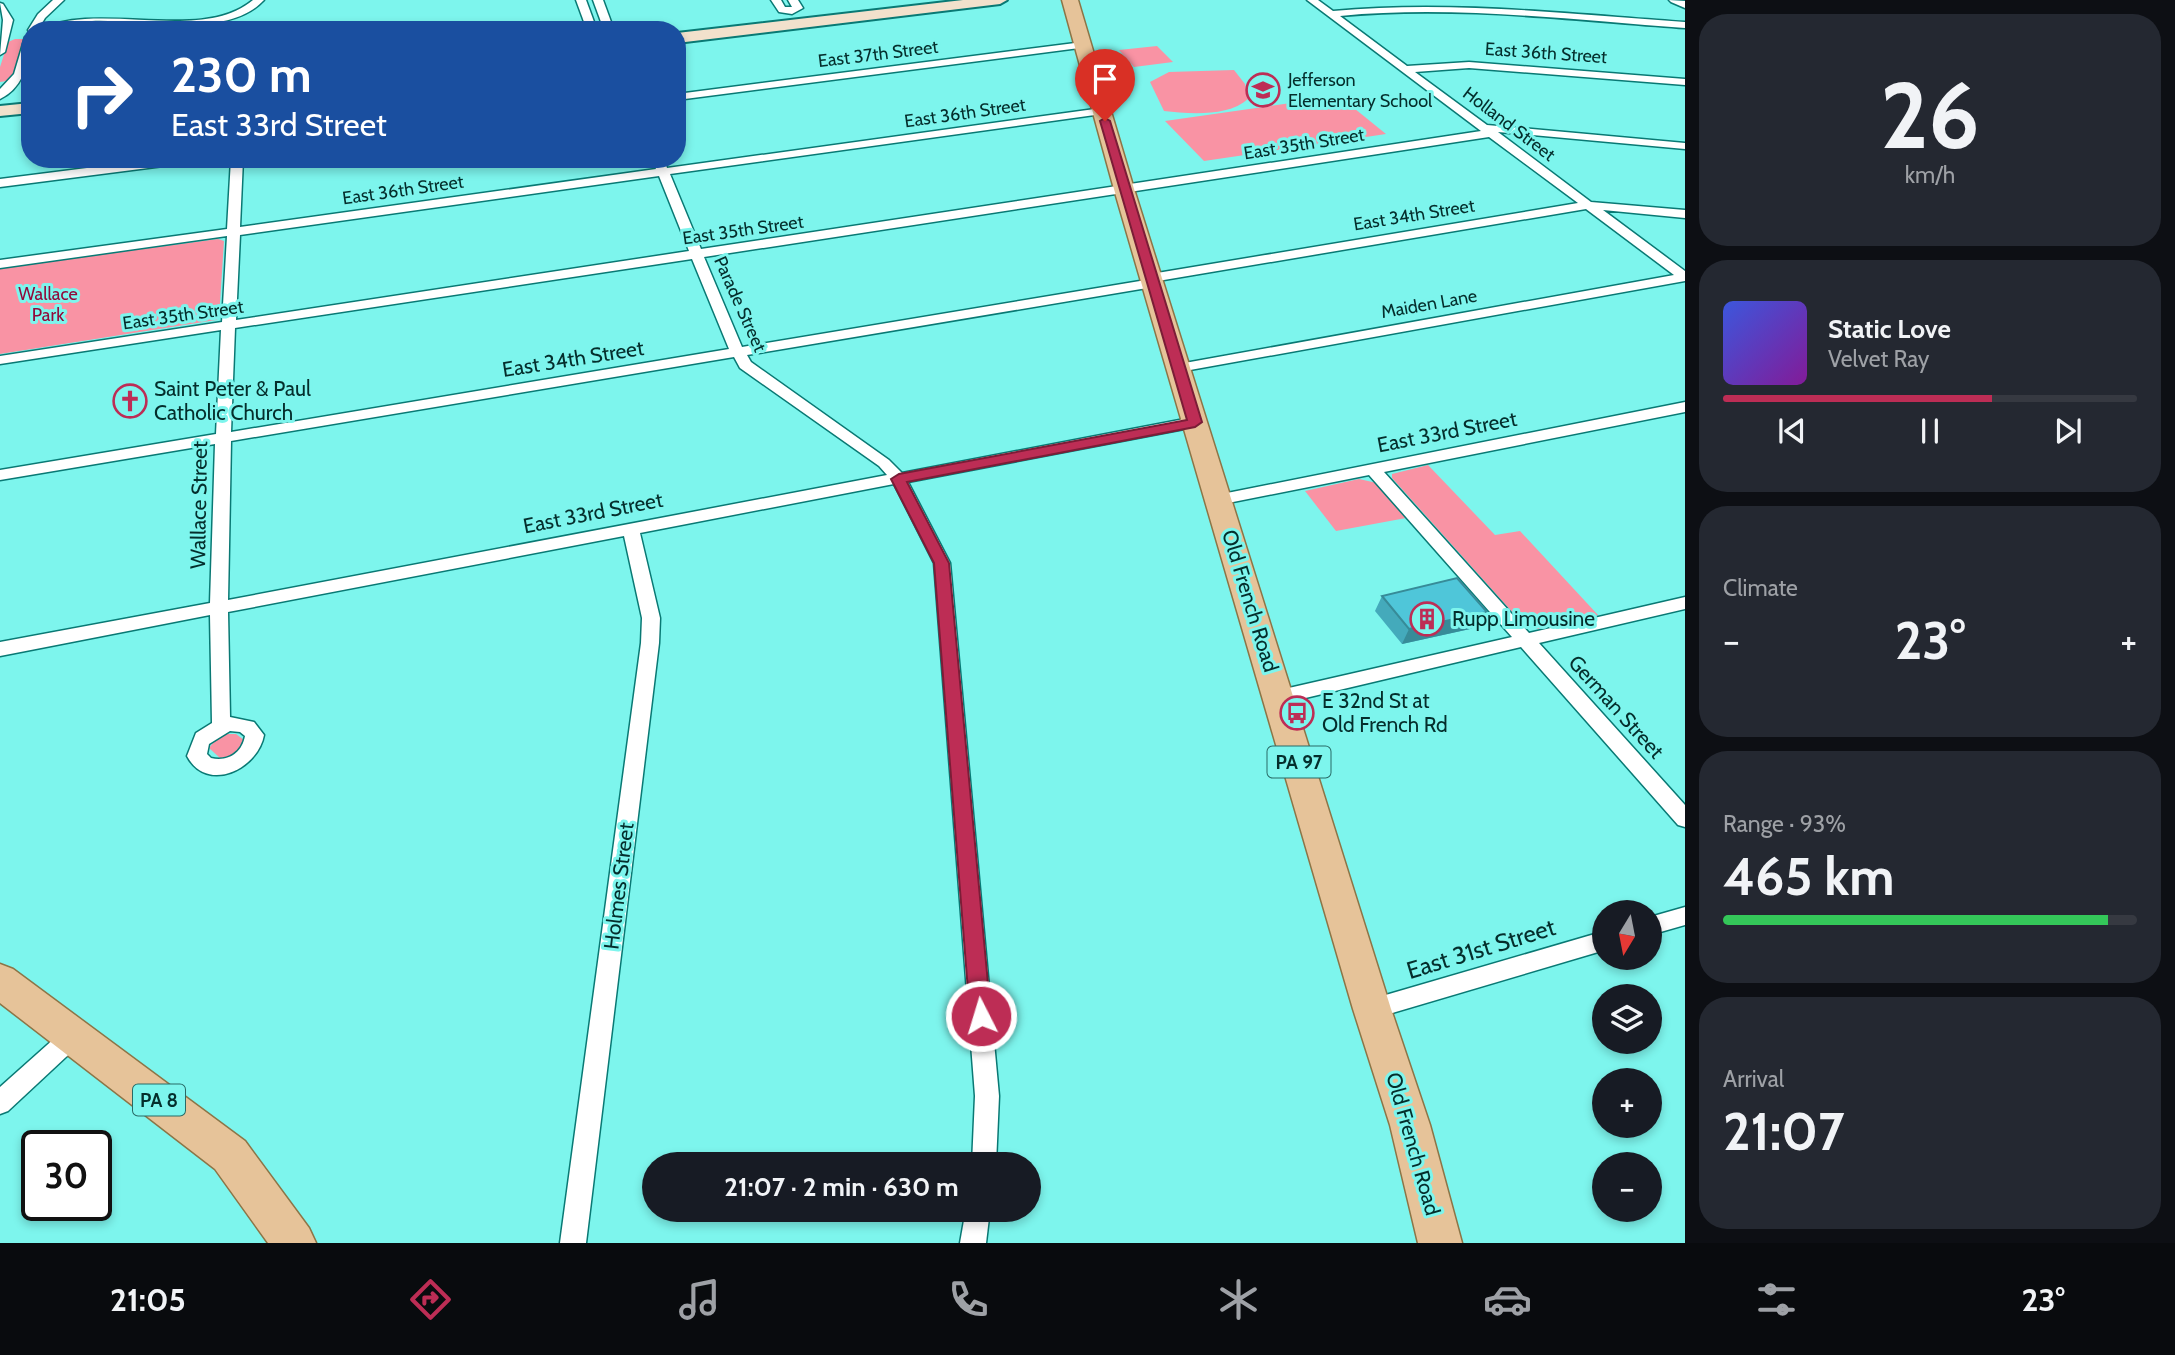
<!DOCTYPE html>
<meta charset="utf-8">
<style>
body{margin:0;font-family:Cabin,sans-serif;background:#242831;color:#f1f3f6;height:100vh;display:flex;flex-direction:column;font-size:26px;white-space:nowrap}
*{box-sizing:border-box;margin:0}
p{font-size:23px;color:#9ea1a6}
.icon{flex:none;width:38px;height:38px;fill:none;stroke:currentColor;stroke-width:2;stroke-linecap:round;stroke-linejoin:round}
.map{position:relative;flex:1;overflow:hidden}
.details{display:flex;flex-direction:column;gap:14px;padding:14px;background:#0d0f14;width:490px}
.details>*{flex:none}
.top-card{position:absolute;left:21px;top:21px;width:665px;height:147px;border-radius:28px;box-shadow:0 4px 10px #0003;background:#1a4fa0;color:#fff;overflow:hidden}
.needle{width:46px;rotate:190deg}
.fabs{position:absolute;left:1592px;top:900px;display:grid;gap:14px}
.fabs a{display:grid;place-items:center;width:70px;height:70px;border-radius:50%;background:#171b24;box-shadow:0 4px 10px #0003;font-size:35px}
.speed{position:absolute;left:21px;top:1130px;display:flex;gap:14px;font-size:35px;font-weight:700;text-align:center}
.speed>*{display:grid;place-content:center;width:91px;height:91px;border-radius:50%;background:#171b24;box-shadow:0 4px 10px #0003;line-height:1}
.speed .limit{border:4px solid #111;border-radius:10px;background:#fff;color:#111}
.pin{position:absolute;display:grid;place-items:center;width:60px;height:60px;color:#fff;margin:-72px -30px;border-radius:50% 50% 50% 0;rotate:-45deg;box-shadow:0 0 7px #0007}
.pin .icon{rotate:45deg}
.me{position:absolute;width:77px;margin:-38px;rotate:355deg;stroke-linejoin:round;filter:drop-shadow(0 0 5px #0008)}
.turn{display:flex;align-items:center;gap:24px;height:147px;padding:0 35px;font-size:32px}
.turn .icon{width:91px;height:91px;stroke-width:2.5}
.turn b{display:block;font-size:49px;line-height:60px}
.big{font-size:52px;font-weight:700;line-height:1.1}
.details .card{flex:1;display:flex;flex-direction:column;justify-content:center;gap:10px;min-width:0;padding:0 24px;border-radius:28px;background:#242831}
.details .dial{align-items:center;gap:0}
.dial b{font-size:91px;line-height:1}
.song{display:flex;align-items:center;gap:21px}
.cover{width:84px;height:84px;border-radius:10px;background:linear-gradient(135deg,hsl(230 70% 55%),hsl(290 70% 35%))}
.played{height:7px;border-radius:4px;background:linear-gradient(90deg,#bd2d55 65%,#363941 65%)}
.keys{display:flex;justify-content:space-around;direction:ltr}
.heat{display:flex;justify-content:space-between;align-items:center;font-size:38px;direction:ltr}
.charge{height:10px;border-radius:5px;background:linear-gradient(90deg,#34c759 93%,#363941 0)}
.trip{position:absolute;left:642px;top:1152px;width:399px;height:70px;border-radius:35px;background:#171b24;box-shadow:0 4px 10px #0003;font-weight:700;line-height:70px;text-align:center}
.menu{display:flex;height:112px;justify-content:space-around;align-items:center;background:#090b0e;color:#9ea1a6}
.menu .icon{width:49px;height:49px}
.menu .selected{color:#bd2d55}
.menu b{font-size:32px;color:#f1f3f6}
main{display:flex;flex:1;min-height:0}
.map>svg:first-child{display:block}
.green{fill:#f993a4}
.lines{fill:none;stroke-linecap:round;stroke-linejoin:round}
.minor-casing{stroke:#097974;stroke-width:3}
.secondary-casing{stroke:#097974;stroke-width:4}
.primary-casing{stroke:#8c7547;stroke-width:3}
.minor{fill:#fff;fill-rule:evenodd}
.secondary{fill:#f2e1cc;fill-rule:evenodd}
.primary{fill:#e6c399;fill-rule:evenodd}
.wall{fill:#4ab}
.shaded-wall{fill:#378b98}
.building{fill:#4fc6d9;stroke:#378b98;stroke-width:2}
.route{fill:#bd2d55;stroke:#7b1d37;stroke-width:2}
.labels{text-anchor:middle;stroke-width:6;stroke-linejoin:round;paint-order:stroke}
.far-street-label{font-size:18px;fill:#042e2c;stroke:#7df5ed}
.far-poi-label{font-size:18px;fill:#042e2c;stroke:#7df5ed;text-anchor:start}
.far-park-label{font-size:18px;fill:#92093a;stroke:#7df5ed}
.shield{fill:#7df5ed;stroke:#286a66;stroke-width:2}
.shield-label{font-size:19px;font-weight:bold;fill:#042e2c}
.street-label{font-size:21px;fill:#042e2c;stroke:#7df5ed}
.poi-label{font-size:21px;fill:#042e2c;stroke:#7df5ed;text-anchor:start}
.near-street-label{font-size:24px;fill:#042e2c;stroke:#7df5ed}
</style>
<main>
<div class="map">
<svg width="1685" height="1243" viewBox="0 0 1685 1243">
<rect width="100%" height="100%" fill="#7df5ed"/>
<g class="green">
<path d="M15,39H25C21,56 21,81 0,82V67L8,42Z"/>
<polygon points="1157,46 1173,62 1134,67 1119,50"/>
<path d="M1234,70L1245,84L1248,99C1228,117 1189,114 1164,111L1150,82L1169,72Z"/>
<polygon points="1339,96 1386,134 1204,161 1165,121"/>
<polygon points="218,239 224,241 219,318 216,320 0,354 0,268"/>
<polygon points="1428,465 1495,535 1520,531 1598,615 1537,629 1522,623 1392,478 1392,474"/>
<polygon points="1359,479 1377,483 1406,518 1336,531 1305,491"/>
<path d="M227,734H236L244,740C239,752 233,757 220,758L209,748L217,738Z"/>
</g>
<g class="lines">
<defs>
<g id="minor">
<polygon points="53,0 64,0 45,18 38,30 30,30 29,32 28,30 38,14"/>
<path d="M253,0H264C227,40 141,19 92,21C74,22 58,30 39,30C98,0 201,44 253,0Z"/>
<polygon points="576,0 586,0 597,30 587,30"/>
<polygon points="593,0 603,0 614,30 604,30"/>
<polygon points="771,0 781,0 785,7 792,7 788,0 798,0 803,8 792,14 779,12"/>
<path d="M1307,0H1318L1333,11C1450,0 1568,14 1685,22V28C1571,20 1454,5 1340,16L1407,66L1469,62L1685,79V85L1469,68L1415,72L1487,125L1685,143V149L1498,132L1591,202L1685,210V218L1603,210L1685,271V281L1179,372L1172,368L1179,364L1674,275L1586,209L1158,281V286L1153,287L747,355L751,362L889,460L902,473L1195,417L1202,422L1195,427L908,482L950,563L999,1096L996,1164H972L975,1096L934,563L894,484L640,533L660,618L659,643L586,1243H560L641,643L642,618L624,536L228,612L230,717L254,722L264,735C258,769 207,794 187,756L196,733L212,723L210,615L0,656V642L210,603L215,444L0,480V470L216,434L221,330L0,364V356L222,322L227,236L0,268V260L227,229L231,159H243L240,227L656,169L652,159H664L667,168L1102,108L1108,111L1102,114L670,174L701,249L1481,131ZM1489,137L1578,203L1151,274L1146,275V280L742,347L704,257ZM659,176L689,251L236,320L240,235ZM692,259L729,349L231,432L235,328ZM734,357L740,368L879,466L887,475L228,600L231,441ZM230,731L240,732L245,736C242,753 228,762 211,758L207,754L209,744Z"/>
<polygon points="1669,0 1685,1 1685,8 1671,2"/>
<polygon points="0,3 3,4 13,20 5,52 0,55 3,20"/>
<path d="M30,34C30,59 25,87 0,99V89L14,74L25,37Z"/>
<polygon points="1083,42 1087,43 1087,47 677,100 677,94"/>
<polygon points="158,159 193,159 187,163 0,187 0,179"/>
<polygon points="1685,402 1685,412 1384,472 1529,633 1685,597 1685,609 1539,643 1685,805 1685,827 1678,825 1521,647 1280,704 1273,702 1271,697 1273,692 1280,690 1512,637 1369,475 1218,505 1212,504 1210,500 1212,496"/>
<polygon points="1685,907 1685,925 1650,935 1650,917"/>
<polygon points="1605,931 1605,950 1372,1019 1364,1016 1361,1009 1364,1002 1372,999"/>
<polygon points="73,1025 81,1029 84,1036 81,1043 8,1111 0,1114 0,1087 65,1029"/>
<polygon points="966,1209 990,1209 986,1243 960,1243"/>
</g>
<g id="secondary">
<polygon points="963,0 1007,0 1000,4 677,43 677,33"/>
<polygon points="30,103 30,113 0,116 0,106"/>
</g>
<g id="primary">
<polygon points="1062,0 1078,0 1134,189 1391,1009 1430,1125 1462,1243 1418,1243 1390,1125 1353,1009 1114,189"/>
<polygon points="0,964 13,969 245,1141 309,1228 316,1243 268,1243 215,1169 0,1003"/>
</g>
</defs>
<use href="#minor" class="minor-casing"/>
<use href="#secondary" class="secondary-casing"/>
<use href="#primary" class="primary-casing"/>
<use href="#minor" class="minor"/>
<use href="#secondary" class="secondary"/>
<use href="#primary" class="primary"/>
</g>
<polygon class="wall" points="1382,596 1479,627 1402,644 1375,611"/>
<polygon class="shaded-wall" points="1487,612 1479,627 1402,644 1409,629"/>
<polygon class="building" points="1457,578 1487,612 1409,629 1382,596"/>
<polygon class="route" points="1105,118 1110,121 1202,422 1195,427 907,482 949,563 991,1016 988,1022 981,1025 973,1022 970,1016 934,563 891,479 899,474 1187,420 1100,121"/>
<defs>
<symbol id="school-ring" viewBox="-11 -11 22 22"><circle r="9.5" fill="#7df5ed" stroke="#bd2d55" stroke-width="1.5"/><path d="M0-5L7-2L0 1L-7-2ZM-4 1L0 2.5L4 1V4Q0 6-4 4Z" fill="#bd2d55"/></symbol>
<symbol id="church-ring" viewBox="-11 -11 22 22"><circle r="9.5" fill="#7df5ed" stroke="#bd2d55" stroke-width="1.5"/><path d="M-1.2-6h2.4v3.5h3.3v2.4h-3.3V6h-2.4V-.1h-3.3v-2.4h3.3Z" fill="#bd2d55"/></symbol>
<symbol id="building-ring" viewBox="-11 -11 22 22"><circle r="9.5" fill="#7df5ed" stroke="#bd2d55" stroke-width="1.5"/><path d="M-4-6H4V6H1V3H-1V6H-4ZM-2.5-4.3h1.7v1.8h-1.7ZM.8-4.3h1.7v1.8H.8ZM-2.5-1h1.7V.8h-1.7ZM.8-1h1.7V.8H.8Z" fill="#bd2d55"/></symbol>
<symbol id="bus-ring" viewBox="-11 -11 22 22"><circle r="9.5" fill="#7df5ed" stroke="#bd2d55" stroke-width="1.5"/><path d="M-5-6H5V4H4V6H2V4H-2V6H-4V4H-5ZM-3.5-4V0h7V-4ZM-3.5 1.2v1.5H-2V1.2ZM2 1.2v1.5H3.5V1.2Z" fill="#bd2d55"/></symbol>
</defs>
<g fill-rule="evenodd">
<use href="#school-ring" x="1244" y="71" width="38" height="38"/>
<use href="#church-ring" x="111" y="382" width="38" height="38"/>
<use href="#building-ring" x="1408" y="600" width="38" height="38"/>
<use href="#bus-ring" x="1278" y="694" width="38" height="38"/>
</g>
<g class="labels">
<g class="far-street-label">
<text transform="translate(1546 53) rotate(4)" y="6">East 36th Street</text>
<text transform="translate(878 54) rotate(-7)" y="6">East 37th Street</text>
<text transform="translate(965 113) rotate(-8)" y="6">East 36th Street</text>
<text transform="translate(1509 124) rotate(37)" y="6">Holland Street</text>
<text transform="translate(1304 144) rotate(-9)" y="6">East 35th Street</text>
<text transform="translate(403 190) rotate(-8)" y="6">East 36th Street</text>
<text transform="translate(1414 215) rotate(-9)" y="6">East 34th Street</text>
<text transform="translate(743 230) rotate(-8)" y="6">East 35th Street</text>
<text transform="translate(740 304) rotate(66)" y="6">Parade Street</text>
<text transform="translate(1429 304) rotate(-10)" y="6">Maiden Lane</text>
<text transform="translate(183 315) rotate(-8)" y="6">East 35th Street</text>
</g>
<g class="far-poi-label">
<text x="1288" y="86">Jefferson<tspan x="1288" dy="21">Elementary School</tspan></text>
</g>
<g class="far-park-label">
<text x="48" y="300">Wallace<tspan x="48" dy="21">Park</tspan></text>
</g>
<g class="shield">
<rect x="1267.5" y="746.5" width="63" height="31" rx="5"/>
<rect x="133" y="1084.5" width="52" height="31" rx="5"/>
</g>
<g class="shield-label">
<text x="1299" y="769">PA 97</text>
<text x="159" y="1107">PA 8</text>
</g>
<g class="street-label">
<text transform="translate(573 359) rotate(-9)" y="7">East 34th Street</text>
<text transform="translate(1447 432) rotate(-11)" y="7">East 33rd Street</text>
<text transform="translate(199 505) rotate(-89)" y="7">Wallace Street</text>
<text transform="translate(593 513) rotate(-11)" y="7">East 33rd Street</text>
<text transform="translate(1250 601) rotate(73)" y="7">Old French Road</text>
<text transform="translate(1616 707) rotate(48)" y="7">German Street</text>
<text transform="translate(619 886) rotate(-83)" y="7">Holmes Street</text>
<text transform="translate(1413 1144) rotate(74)" y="7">Old French Road</text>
</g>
<g class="poi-label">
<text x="154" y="396">Saint Peter &amp; Paul<tspan x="154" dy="24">Catholic Church</tspan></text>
<text x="1452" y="626">Rupp Limousine</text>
<text x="1322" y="708">E 32nd St at<tspan x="1322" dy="24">Old French Rd</tspan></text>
</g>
<g class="near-street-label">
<text transform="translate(1481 949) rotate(-17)" y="8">East 31st Street</text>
</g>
</g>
</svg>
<div class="fabs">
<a><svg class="needle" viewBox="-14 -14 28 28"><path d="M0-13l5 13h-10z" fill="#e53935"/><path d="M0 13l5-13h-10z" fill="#9ea1a6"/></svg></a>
<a><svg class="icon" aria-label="layers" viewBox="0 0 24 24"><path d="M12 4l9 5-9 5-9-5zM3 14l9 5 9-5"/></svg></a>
<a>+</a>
<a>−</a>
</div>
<div class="speed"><div class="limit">30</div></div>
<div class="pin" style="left:1105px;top:121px;background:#d93025"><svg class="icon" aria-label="arrive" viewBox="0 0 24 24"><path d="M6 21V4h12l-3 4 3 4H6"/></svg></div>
<svg class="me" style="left:981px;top:1016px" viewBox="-20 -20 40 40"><circle r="17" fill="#bd2d55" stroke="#fff" stroke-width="3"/><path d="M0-11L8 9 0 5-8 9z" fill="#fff"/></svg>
<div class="trip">21:07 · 2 min · 630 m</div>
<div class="top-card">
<div class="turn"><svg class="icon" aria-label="right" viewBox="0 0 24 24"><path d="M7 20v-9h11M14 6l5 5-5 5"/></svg><div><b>230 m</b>East 33rd Street</div></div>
</div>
</div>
<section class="details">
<div class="card dial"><b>26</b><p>km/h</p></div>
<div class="card">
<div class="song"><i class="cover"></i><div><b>Static Love</b><p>Velvet Ray</p></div></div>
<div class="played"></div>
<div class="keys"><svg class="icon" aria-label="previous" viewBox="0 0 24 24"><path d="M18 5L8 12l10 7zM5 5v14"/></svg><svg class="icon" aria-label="pause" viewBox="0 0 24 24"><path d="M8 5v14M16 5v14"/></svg><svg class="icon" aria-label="next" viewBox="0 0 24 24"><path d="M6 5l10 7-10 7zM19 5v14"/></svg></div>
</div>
<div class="card"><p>Climate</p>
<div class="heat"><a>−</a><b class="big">23°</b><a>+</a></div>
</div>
<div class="card"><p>Range · 93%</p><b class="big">465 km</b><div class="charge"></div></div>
<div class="card"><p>Arrival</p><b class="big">21:07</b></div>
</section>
</main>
<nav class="menu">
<b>21:05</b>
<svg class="icon selected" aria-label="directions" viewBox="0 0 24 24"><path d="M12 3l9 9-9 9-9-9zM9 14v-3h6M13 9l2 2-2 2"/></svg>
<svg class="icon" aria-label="music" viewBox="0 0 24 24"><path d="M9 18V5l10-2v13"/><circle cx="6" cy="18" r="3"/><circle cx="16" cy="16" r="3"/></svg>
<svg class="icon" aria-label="phone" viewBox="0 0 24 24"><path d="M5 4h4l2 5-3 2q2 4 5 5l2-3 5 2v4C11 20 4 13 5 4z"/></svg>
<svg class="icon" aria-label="climate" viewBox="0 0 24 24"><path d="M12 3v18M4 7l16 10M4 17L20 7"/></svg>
<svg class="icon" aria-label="car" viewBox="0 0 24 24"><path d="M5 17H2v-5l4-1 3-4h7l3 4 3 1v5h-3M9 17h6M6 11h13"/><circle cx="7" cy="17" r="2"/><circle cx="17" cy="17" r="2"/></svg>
<svg class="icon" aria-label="filters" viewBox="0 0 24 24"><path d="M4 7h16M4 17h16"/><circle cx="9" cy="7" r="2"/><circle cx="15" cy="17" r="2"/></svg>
<b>23°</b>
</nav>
